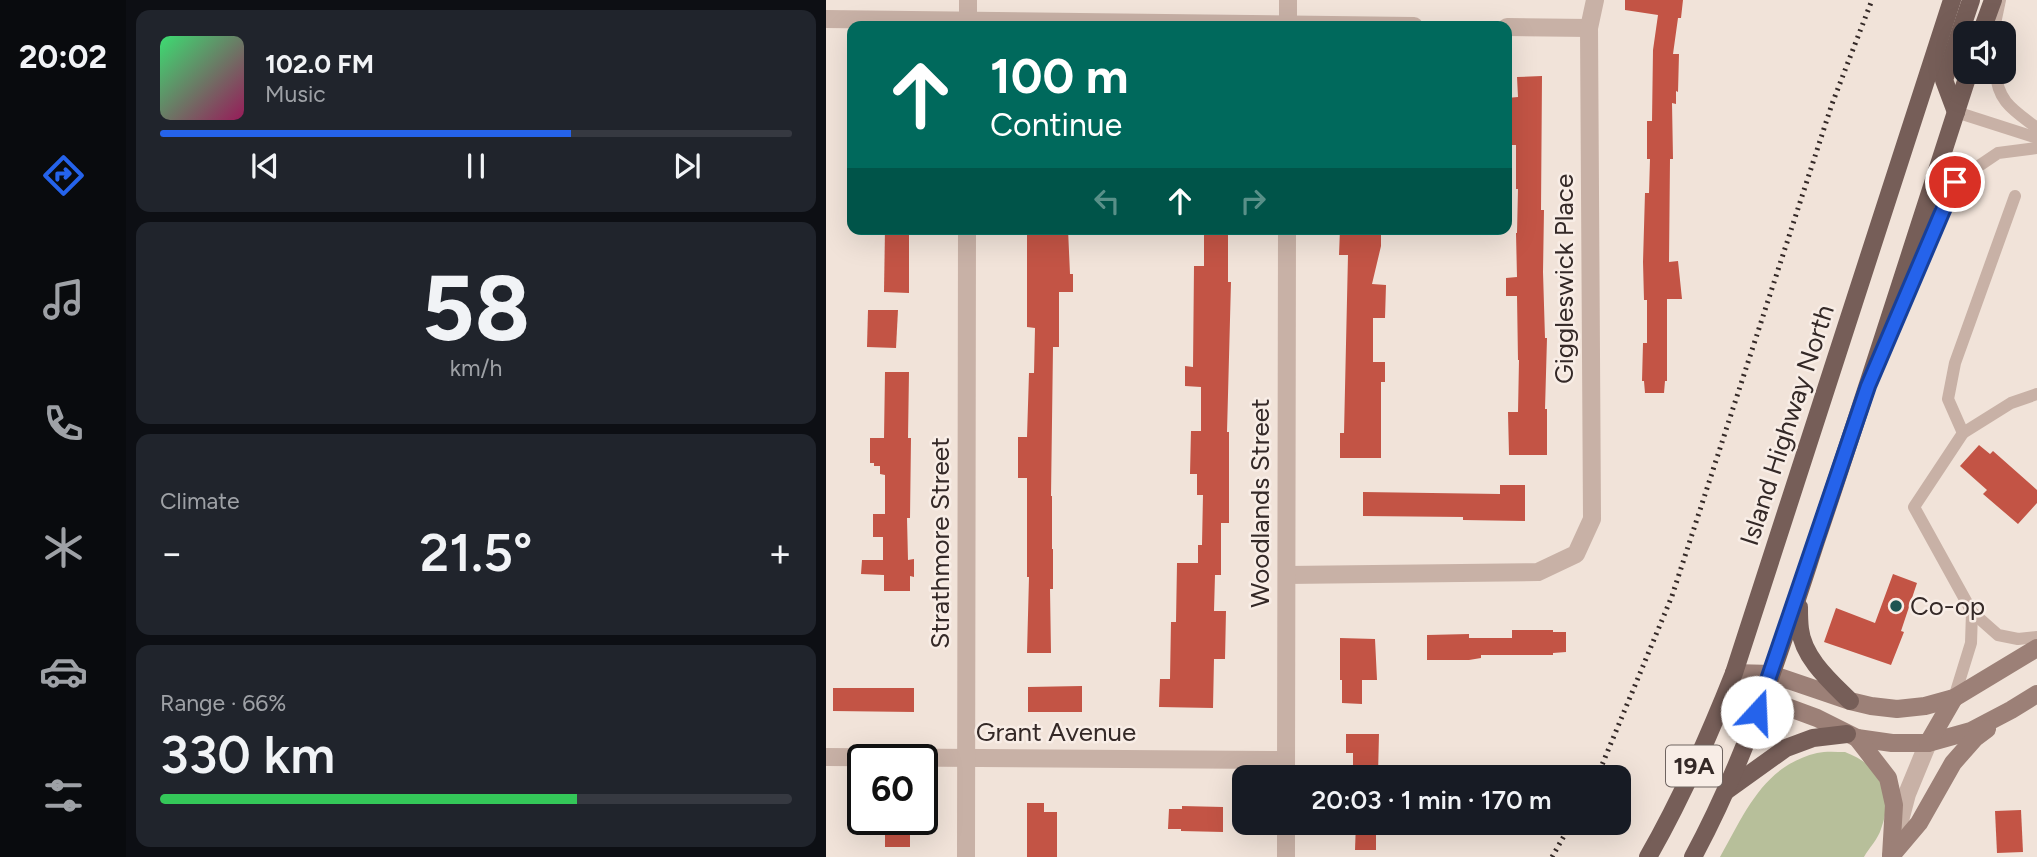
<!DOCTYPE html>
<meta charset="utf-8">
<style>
body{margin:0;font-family:Figtree,sans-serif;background:#20242c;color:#f1f3f6;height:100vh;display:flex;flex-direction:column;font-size:26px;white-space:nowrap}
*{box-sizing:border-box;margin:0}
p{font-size:23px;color:#9ea1a6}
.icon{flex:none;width:38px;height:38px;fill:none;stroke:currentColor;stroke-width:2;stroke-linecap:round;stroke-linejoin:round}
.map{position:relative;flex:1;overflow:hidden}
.sheet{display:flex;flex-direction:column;gap:10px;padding:10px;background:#0d0f14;width:700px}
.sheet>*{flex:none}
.hud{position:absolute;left:21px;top:21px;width:665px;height:214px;border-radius:14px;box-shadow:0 7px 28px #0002;background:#00695c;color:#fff;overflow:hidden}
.fabs{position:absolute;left:1127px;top:21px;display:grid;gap:14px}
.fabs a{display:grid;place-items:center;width:63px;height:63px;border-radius:14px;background:#171b24;box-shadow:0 7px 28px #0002;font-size:35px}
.speed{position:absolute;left:21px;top:744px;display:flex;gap:14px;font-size:35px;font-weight:700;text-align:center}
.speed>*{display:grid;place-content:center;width:91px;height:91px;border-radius:50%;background:#171b24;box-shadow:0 7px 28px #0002;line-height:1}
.speed .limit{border:4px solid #111;border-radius:10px;background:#fff;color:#111}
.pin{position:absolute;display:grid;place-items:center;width:60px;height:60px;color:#fff;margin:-30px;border:4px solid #fff;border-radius:50%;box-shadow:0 2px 7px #0007}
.me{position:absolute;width:77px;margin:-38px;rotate:20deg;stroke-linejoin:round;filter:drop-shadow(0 0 5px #0008)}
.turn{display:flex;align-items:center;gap:24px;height:147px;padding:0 28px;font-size:32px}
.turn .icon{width:91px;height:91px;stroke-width:2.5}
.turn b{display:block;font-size:49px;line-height:60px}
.lanes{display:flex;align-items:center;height:66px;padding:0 28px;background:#0003;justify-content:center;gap:35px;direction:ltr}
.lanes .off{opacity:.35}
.big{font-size:52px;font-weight:600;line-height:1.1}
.sheet .card{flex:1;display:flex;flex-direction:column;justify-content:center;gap:10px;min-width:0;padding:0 24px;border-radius:14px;background:#20242c}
.sheet .dial{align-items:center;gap:0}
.dial b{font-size:91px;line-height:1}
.song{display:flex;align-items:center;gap:21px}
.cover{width:84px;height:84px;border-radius:10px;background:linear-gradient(135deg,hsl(140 70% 55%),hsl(330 70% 35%))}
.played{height:7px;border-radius:4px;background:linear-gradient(90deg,#2563eb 65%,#363941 65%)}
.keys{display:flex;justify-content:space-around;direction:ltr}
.heat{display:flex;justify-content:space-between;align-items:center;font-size:38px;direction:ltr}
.charge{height:10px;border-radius:5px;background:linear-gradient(90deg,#34c759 66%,#363941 0)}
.trip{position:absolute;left:406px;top:765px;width:399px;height:70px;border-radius:14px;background:#171b24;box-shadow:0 7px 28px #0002;font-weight:600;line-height:70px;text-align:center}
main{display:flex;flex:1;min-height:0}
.tabs{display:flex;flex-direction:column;width:126px;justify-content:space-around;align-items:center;background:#090b0e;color:#9ea1a6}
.tabs .icon{width:49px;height:49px}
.tabs .active{color:#2563eb}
.tabs b{font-size:32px;color:#f1f3f6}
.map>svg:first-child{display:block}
.green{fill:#b7bf9a}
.building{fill:#c35445}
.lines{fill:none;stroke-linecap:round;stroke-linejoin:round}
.service{stroke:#c8b1a6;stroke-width:12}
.minor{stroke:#c8b1a6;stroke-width:18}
.tertiary{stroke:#c8b1a6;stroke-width:18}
.secondary{stroke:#9c8077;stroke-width:18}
.primary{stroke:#765e58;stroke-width:18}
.rail{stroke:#342927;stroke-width:5;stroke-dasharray:2 5;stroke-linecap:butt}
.route-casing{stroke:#184099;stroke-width:18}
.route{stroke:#2563eb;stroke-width:12}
.poi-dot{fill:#1e5451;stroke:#f8ede6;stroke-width:2.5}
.labels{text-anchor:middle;stroke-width:5;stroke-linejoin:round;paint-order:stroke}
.shield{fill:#f8ede6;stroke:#6f6460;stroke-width:2}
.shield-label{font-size:24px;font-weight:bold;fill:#342927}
.street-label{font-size:26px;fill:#342927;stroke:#f8ede6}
.poi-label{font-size:26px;fill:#342927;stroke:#f8ede6;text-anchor:start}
</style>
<main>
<nav class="tabs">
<b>20:02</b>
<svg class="icon active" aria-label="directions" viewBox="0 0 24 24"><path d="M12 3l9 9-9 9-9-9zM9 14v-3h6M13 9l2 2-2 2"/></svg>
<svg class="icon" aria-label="music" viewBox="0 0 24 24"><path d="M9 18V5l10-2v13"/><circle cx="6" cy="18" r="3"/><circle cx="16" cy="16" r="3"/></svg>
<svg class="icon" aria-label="phone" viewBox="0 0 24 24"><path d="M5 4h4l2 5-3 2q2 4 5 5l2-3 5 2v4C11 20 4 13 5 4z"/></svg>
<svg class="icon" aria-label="climate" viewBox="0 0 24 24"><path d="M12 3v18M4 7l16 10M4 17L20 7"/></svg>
<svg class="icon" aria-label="car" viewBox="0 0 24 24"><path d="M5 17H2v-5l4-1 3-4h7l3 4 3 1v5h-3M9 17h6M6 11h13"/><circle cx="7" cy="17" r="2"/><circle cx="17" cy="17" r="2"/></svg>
<svg class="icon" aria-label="filters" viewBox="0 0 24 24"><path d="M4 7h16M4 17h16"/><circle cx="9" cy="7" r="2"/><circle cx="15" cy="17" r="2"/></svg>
</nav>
<section class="sheet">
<div class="card">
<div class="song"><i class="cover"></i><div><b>102.0 FM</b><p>Music</p></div></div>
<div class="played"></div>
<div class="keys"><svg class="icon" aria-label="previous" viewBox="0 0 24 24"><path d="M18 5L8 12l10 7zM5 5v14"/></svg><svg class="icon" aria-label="pause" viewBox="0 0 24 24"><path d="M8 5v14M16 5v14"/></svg><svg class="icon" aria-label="next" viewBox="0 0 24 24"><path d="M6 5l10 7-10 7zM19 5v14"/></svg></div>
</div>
<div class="card dial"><b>58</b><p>km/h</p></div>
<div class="card"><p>Climate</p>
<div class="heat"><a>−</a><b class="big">21.5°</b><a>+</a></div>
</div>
<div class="card"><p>Range · 66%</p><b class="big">330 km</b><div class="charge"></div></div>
</section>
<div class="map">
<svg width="1211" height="857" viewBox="0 0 1211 857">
<rect width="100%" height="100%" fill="#f1e3d9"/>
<path class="green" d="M1019,752C1055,766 1069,791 1055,829C1052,839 1043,848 1038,857H894C919,813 937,766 991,753C1000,751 1010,752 1019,752Z"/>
<g class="building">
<polygon points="799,0 857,0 855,18 852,18 847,54 853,54 852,92 850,91 850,104 846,103 847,159 844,159 843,262 852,261 856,299 841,299 841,381 839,381 838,393 819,393 818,381 816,381 817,343 821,343 821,300 818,300 817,262 819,193 823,193 824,159 821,159 821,121 826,121 827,50 832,15 799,10"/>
<polygon points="716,76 715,210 718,210 717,272 719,338 721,338 719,409 721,409 721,455 683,455 682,412 692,412 693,360 692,360 691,296 680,296 680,278 691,277 690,233 691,233 692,189 690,189 690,145 681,145 681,98 692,97 691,77"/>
<polygon points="59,229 83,229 83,293 58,292"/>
<polygon points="201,229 242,229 244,274 247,274 247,292 233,292 233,347 227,347 225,496 226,496 226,549 227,549 227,589 224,589 225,653 201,653 203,577 201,577 201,478 192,478 192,437 201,437 203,373 208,373 209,328 201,327"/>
<polygon points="378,229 402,229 402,282 405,282 401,432 403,432 403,523 395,523 395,575 389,575 388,611 400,611 399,659 388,659 387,708 333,707 334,679 344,679 345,622 350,622 351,563 372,563 372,545 376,545 377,495 371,495 371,474 364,474 365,431 375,431 375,387 359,386 359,366 367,367 368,266 378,266"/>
<polygon points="514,229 555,229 555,246 546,284 560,285 559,318 547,318 547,362 559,362 559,382 555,382 555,458 514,458 514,433 518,433 522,255 513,255"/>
<polygon points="42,310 72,310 70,348 41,347"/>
<polygon points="59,372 83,372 82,438 85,438 84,518 81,518 82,560 88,559 88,577 84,576 84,591 58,591 58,575 35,574 36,560 57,560 57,537 47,537 47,514 59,514 59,475 54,474 54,466 48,466 48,463 44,463 44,438 58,438"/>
<polygon points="1153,445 1164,454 1167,451 1211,490 1211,503 1192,524 1157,494 1161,490 1134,466"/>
<polygon points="674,485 699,485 699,521 637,520 637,517 537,516 537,492 674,494"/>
<polygon points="1067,574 1091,583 1075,631 1078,632 1065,665 998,642 1010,608 1049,623"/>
<polygon points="686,630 727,630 727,632 740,632 740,652 727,653 727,655 655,655 655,658 643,660 601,660 601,635 643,634 643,638 686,638"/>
<polygon points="514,638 549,639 551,680 536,680 536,704 516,703 516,680 514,680"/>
<polygon points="256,686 256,712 202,712 202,687"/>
<polygon points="7,688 88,688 88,712 7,711"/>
<polygon points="520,734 553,734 552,775 550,775 550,777 530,777 527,775 527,753 520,753"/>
<polygon points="201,803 218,803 218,812 231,812 231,857 201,857"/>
<polygon points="356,806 397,807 397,832 355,831 355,829 342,829 343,809 356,809"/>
<polygon points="1195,810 1197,852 1171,853 1169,811"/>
<rect x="59" y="819" width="25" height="28"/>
<polygon points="530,822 550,822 550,850 529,850"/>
</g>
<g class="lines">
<g class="service">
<polyline points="1167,33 1174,0"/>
<path d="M1170,72C1171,102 1189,111 1211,128"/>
<polyline points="1130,112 1211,138"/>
<polyline points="1071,318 1129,182 1172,153 1211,148"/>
<polyline points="1211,394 1185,403 1137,433 1088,507 1146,612 1172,635 1192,639 1211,637"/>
<polyline points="1137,433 1122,399 1129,363 1189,196"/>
<polyline points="1128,698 1145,643 1146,612"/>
</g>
<g class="minor">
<polyline points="0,19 588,26"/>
<polyline points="462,26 462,0"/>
<polyline points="681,27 763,28"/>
<polyline points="461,575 712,572 750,554 766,519 763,28 769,0"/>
<polyline points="0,757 460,760"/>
<polyline points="460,777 461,229"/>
<polyline points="460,857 460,822"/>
</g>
<g class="tertiary">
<polyline points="142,26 142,0"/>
<polyline points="1071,832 1081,794 1102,743"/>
<polyline points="140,857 141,229"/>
</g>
<g class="secondary">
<polyline points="908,673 937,698 991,718 1031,738 1066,743 1102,743 1145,731 1185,710 1211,694"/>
<polyline points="908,673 945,674 1024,701 1045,706 1071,709 1099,706 1128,698 1211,648"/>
<polyline points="1031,738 1062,778 1068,805 1065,856"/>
<polyline points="1102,743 1128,698"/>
<polyline points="1065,856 1093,823 1127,763 1149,738 1161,729"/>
</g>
<g class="primary">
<polyline points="1155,33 1167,0"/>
<polyline points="1130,112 1118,80 1145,0"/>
<path d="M973,607C973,614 973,622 974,629C977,658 1005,682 1024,701"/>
<polyline points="900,791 960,748 987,738 1021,734"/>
<path d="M822,857C856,798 883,736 908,673L1126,0"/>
<path d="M867,857C921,757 955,648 990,541C1043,385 1092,228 1143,72"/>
</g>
<g class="rail">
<polyline points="771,777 846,596 1006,104 1046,0"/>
<polyline points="726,857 746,822"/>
</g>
</g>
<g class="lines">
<defs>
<polyline id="route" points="931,712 1042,386 1129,182"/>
</defs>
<use href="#route" class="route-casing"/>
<use href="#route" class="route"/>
</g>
<circle class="poi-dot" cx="1070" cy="606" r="7"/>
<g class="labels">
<rect class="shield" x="840" y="745.5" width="56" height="41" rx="5"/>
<g class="shield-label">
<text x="868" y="774">19A</text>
</g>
<g class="street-label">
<text transform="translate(738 279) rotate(-90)" y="9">Giggleswick Place</text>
<text transform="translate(961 425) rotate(-72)" y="9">Island Highway North</text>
<text transform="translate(434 503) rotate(-90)" y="9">Woodlands Street</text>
<text transform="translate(114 543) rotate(-90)" y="9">Strathmore Street</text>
<text x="230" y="741">Grant Avenue</text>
</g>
<g class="poi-label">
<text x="1084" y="615">Co-op</text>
</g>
</g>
</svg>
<div class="fabs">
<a><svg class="icon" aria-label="sound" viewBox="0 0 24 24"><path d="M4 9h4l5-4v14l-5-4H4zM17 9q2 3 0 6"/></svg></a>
</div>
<div class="speed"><div class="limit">60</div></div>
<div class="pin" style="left:1129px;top:182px;background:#d93025"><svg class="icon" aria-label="arrive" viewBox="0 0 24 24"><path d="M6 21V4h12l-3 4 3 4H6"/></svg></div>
<svg class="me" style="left:931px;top:712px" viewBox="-20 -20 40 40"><circle r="19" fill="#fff"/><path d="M0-13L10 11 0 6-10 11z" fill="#2563eb"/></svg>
<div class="trip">20:03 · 1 min · 170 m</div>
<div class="hud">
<div class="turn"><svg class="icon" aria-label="ahead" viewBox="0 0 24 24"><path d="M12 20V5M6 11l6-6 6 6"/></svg><div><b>100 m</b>Continue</div></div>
<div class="lanes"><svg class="icon off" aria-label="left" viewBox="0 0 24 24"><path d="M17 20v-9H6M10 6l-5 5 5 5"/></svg><svg class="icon" aria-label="ahead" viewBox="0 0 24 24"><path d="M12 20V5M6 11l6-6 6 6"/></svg><svg class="icon off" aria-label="right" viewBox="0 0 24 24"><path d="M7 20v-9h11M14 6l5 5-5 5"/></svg></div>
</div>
</div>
</main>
